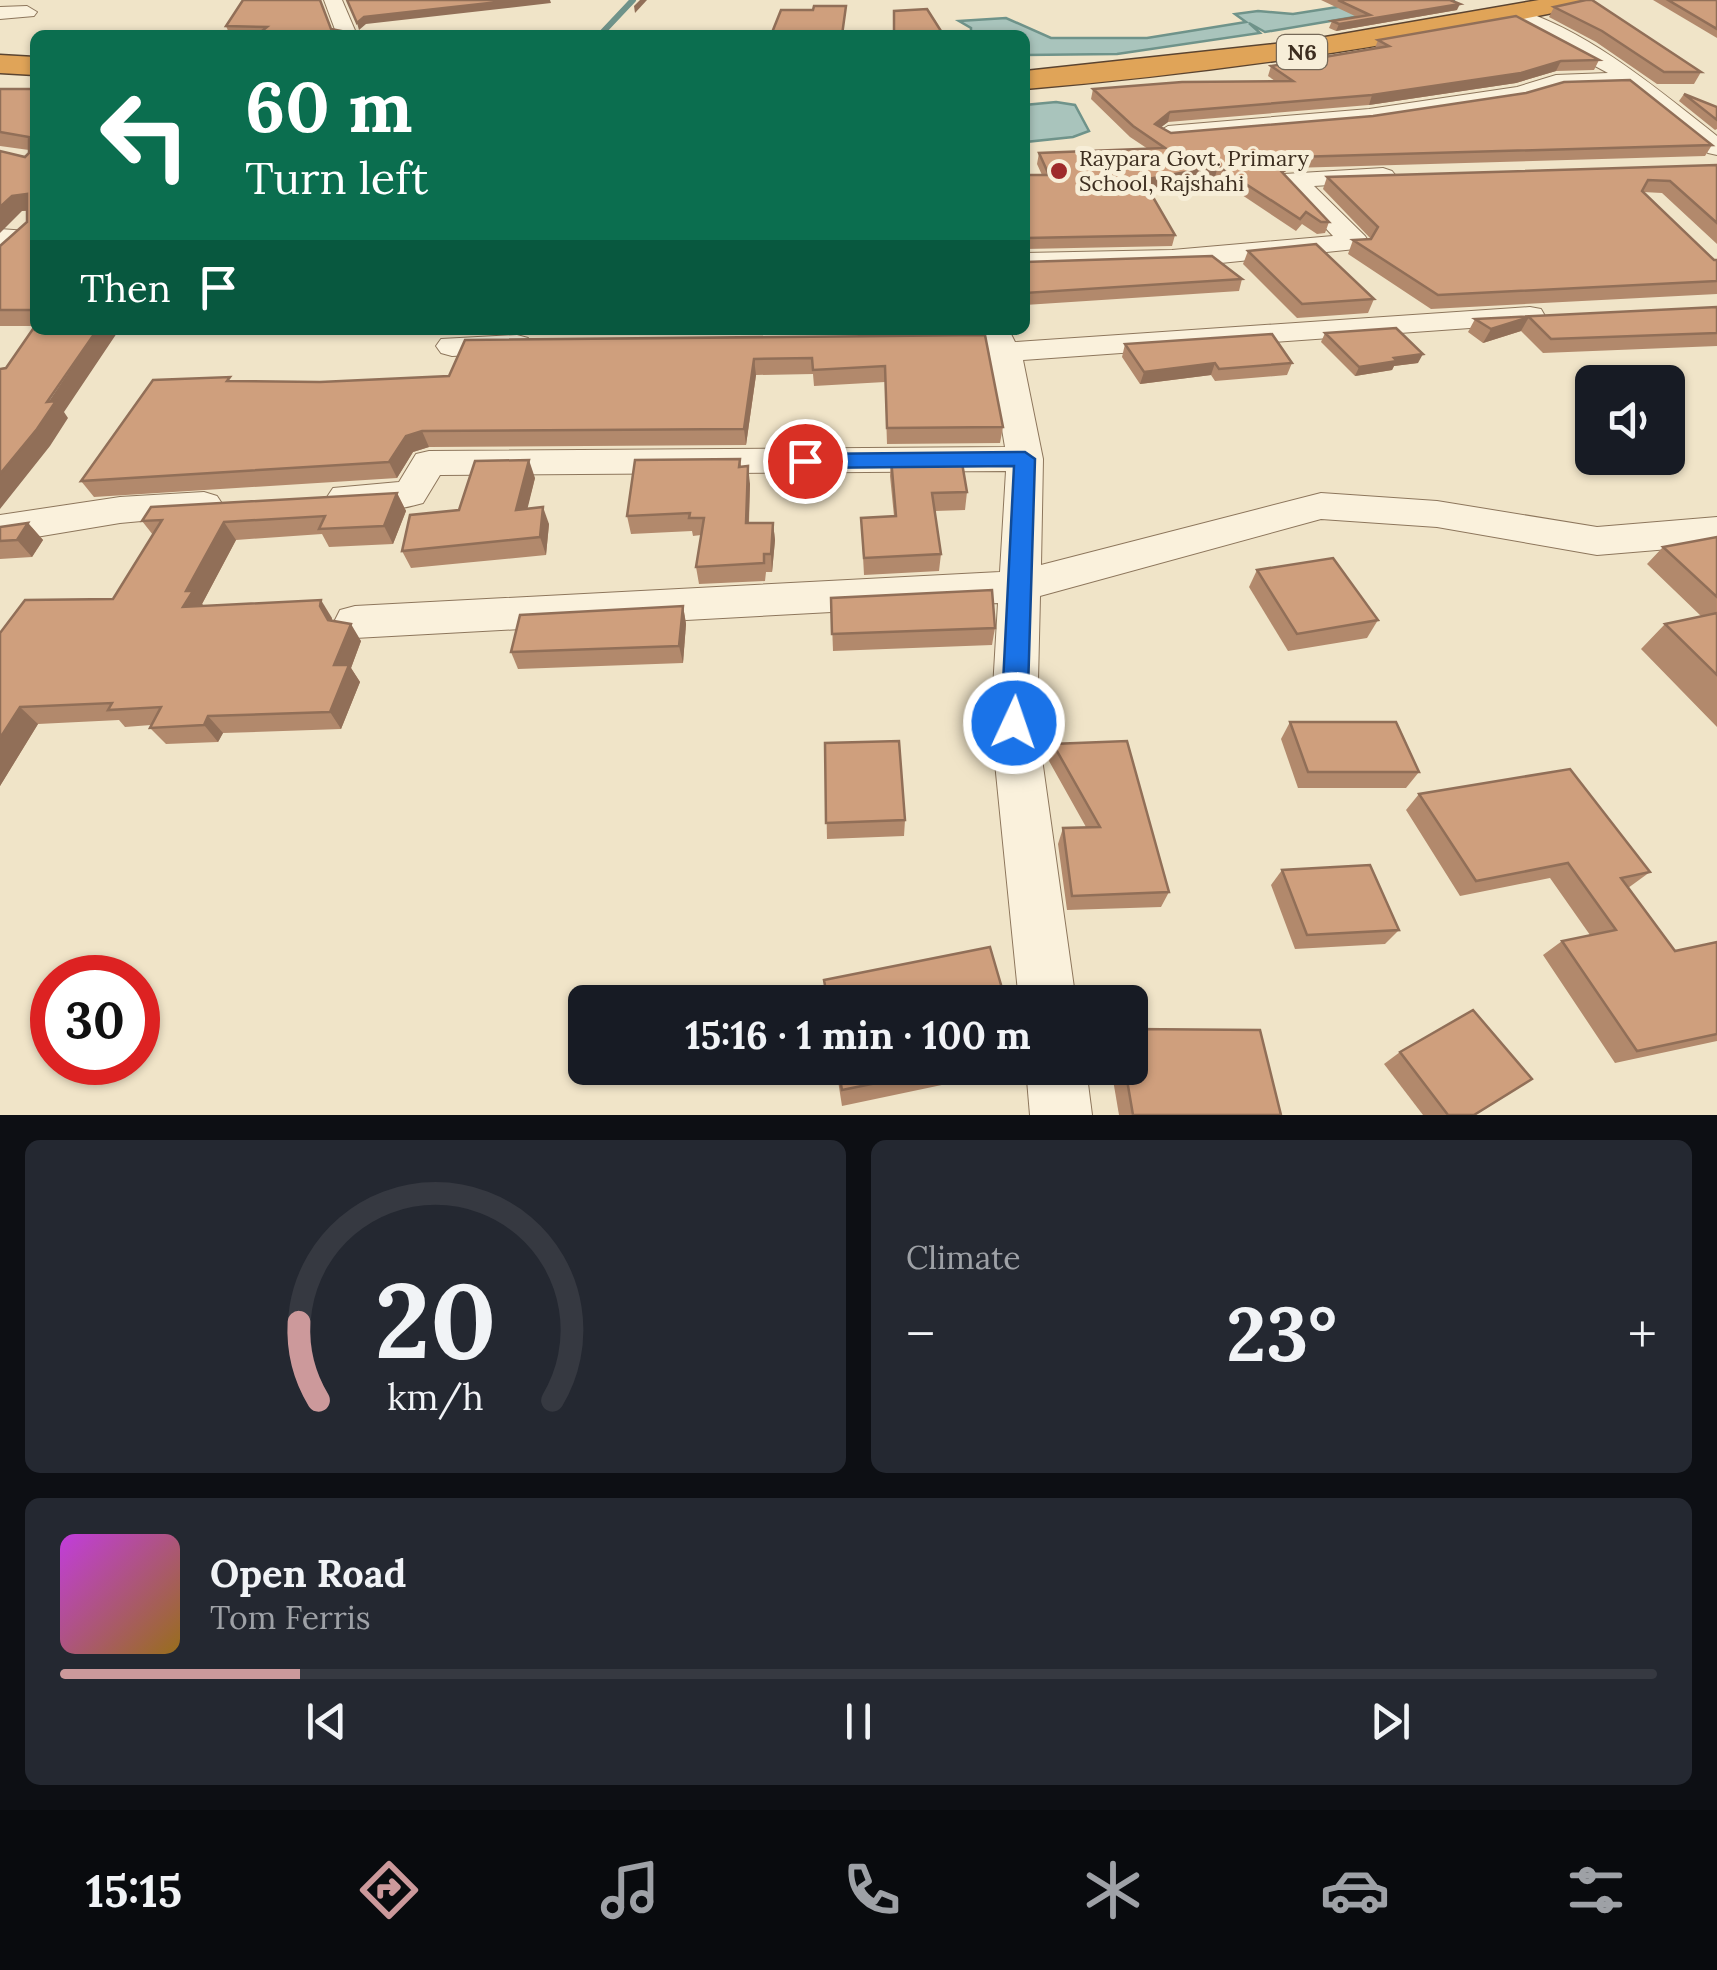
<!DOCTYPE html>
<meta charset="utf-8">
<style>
body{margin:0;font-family:Lora,serif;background:#242831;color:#f1f3f6;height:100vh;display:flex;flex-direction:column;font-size:38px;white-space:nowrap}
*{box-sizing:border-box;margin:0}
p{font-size:32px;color:#9ea1a6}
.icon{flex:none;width:55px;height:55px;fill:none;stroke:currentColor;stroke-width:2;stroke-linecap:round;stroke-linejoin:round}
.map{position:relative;height:1115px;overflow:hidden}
.panel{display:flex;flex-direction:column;gap:25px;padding:25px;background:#0d0f14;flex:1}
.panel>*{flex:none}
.top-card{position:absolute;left:30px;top:30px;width:1000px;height:305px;border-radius:15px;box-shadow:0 2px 8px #0004;background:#0b6e4f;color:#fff;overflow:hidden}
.controls{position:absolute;left:1575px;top:365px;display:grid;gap:20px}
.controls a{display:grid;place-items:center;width:110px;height:110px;border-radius:15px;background:#171b24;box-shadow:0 2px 8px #0004;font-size:50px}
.speed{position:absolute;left:30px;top:955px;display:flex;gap:20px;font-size:50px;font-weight:700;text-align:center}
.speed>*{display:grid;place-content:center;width:130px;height:130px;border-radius:50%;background:#171b24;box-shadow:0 2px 8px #0004;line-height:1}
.speed .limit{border:15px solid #d22;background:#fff;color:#111}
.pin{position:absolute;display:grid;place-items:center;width:85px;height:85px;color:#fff;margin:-42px;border:5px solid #fff;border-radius:50%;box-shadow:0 2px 10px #0007}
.me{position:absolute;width:110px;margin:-55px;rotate:3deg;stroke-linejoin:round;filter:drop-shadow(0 0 8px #0008)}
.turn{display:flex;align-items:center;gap:35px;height:210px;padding:0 50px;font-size:45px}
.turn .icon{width:130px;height:130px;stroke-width:2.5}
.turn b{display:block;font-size:70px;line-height:85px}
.then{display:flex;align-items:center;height:95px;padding:0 50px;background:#0003;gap:20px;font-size:38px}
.big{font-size:75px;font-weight:700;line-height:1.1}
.panel .card{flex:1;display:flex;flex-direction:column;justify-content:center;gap:15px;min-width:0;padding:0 35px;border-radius:15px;background:#242831}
.panel .dial{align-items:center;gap:0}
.dial svg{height:260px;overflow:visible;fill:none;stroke:#363941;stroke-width:7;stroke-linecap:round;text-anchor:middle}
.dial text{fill:#f1f3f6;stroke:none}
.song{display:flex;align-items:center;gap:30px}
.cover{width:120px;height:120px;border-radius:15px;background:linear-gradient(135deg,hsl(290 70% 55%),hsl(40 70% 35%))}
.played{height:10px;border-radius:5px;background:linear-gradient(90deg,#cc999b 15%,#363941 15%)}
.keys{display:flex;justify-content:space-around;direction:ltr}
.heat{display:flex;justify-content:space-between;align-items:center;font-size:55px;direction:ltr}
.panel .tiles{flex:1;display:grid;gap:25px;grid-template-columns:1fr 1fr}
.card:last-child{grid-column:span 2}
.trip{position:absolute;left:568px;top:985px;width:580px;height:100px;border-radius:15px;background:#171b24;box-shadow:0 2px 8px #0004;font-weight:700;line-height:100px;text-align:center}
.tabs{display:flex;height:160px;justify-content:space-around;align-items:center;background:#090b0e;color:#9ea1a6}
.tabs .icon{width:70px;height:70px}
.tabs .active{color:#cc999b}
.tabs b{font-size:45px;color:#f1f3f6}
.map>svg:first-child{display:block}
.water{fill:#a9c4bc;stroke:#6f938a;stroke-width:2.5}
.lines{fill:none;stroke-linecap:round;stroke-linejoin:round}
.stream{stroke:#6f938a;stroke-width:6}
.minor-casing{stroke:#8d765c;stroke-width:2}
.highway-casing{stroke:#5b4430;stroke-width:3}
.minor{fill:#faf1dc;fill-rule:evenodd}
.highway{fill:#e0a458;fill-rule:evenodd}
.wall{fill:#b2896c}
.shaded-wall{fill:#916f58}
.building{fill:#cf9f7d;stroke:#916f58;stroke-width:2.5}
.route{fill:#1a73e8;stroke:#114b97;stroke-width:2.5}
.poi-dot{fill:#9e2a2b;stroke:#f7eed8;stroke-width:4}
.labels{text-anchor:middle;stroke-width:10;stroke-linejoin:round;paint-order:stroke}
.shield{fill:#f7eed8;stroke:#756857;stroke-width:2.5}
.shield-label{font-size:22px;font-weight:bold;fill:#3d2e20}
.far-poi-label{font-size:22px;fill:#3d2e20;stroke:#f7eed8;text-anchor:start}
</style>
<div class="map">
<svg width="1717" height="1115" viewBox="0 0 1717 1115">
<rect width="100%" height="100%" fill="#f0e4c8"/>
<g class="water">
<polygon points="1382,0 1455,0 1265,32 1249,23 1260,33 1117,54 1025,55 1025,35 971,35 971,28 959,21 1006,18 1051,38 1147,38 1246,22 1235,14 1258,11 1293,14"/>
<polygon points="1056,102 1075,105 1089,131 1073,137 1025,142 1025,105"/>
</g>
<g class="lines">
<polyline class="stream" points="600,35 633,0"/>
<defs>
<g id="minor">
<polygon points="324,0 342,0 357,35 337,35"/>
<polygon points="27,6 37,12 34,16 0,19 0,7"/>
<path d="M1513,8C1585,28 1659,90 1717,136V155L1708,153L1626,86L1558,88L1520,100L1369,123L1168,140L1156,133L1168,126L1369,109L1517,87L1556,75L1608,73L1506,18V10Z"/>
<polygon points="1383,168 1392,171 1396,176 1392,181 1314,186 1365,236 1369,242 1365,248 1172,268 1025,271 1025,253 1172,250 1333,236 1284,184 1280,179 1284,174"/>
<polygon points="0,229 27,231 31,237 27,243 0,245"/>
<path d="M1530,307L1541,309L1545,316L1541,323L1023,360L1043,459L1041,565L1321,493L1437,501L1597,527L1717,517V545L1597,555L1437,527L1321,519L1040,596L1037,723L1076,1002H1019L991,723L998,603L355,638L340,634L334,622L340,610L355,606L1000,572L1006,471L440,475L423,503C397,511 359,514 333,506L327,497L333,488L399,482L416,454L429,451L1005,447L989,352L977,330H1009L1015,342Z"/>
<polygon points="517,335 528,338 533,345 528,352 452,356 441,353 436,346 441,339"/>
<polygon points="204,492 217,496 223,505 217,514 120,523 0,543 0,515 120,497"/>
<polygon points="1026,1068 1086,1068 1092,1115 1030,1115"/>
</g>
<g id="highway">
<path d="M1539,0H1589L1576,8C1394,47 1211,73 1025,89V71L1302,41Z"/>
<polygon points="0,55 35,57 35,75 0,73"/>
</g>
</defs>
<use href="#minor" class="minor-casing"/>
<use href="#highway" class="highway-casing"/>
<use href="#minor" class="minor"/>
<use href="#highway" class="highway"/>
</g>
<g class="wall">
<polygon points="243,0 321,0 259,34 229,33 226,26"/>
<polygon points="1321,0 1450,0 1457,10 1336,31 1329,28 1332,21 1357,17"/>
<polygon points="1653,0 1717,0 1717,38"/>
<polygon points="1554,7 1701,72 1694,84 1657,84 1596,42 1549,17"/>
<polygon points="1378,40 1599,60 1594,70 1556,71 1516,83 1369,105 1168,122 1161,127 1171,133 1712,145 1705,156 1291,168 1283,173 1329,222 1325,233 1317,234 1302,224 1296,231 1215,177 1148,190 1175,235 1172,246 1025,249 1025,175 1042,175 1037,164 1039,153 1148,149 1130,137 1091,99 1093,89 1275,81 1268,76 1271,66 1375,48"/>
<polygon points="0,89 35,89 35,326 0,326 0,246 27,222 27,211 22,211 25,157 29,153 29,150 0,146"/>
<polygon points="1684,94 1717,107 1717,129 1715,130 1679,101"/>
<polygon points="1717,165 1717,244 1662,193 1643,192 1714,260 1717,260 1717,294 1431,309 1348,254 1353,240 1371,239 1323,189 1327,177"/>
<polygon points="1248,251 1374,299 1368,313 1297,318 1243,264"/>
<polygon points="1025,262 1242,279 1239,291 1025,305"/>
<polygon points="1717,307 1717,346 1543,353 1521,331 1483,343 1468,332 1475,319"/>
<polygon points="489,330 661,330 490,332"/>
<polygon points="1325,333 1418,363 1394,366 1392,370 1355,376 1321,342"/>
<polygon points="985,335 1003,427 1000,443 887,444 885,382 814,386 813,374 756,375 746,445 429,447 413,452 397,478 94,497 81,481 232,381 320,382 449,376"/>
<polygon points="1125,344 1292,363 1287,375 1215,381 1211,375 1140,384 1122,357"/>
<polygon points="891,458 967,492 965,510 935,511 941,554 939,571 864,575 861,518 894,516 890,476"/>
<polygon points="740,459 741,466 750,484 749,523 773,523 775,540 772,572 766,572 765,581 699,584 696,567 701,535 693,536 692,531 631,534 627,516"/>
<polygon points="535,478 527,508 549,524 546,555 411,568 402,551 459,510"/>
<polygon points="397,493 406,511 393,544 329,547 322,534 236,540 202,604 204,606 332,618 331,621 361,641 351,668 360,682 341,729 223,733 218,742 166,744 150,728 151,725 125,727 119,720 38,724 0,786 0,633 113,599 153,535 142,521"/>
<polygon points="28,523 43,540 32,557 0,559 0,527"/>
<polygon points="1717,537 1717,727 1641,649 1665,624 1701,616 1647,564 1663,547"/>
<polygon points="1257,570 1378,620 1367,638 1288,651 1249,587"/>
<polygon points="831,598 995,628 992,645 833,651"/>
<polygon points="683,606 686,624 683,663 518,669 511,652"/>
<polygon points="1290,722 1419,772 1406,788 1298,788 1281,739"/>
<polygon points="825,743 905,820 904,836 827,839"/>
<polygon points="1053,744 1169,892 1161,907 1067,910 1058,844 1063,828 1086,827 1049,761"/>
<polygon points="1419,794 1650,872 1628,888 1675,951 1717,942 1717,1041 1615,1063 1543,955 1562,941 1590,935 1550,878 1460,896 1406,810"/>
<polygon points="1282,870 1399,930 1385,944 1295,949 1271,885"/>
<polygon points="1400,1052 1474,1115 1423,1115 1384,1064"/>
<polygon points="836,1068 1014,1068 1013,1070 842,1106"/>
<polygon points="1111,1068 1130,1068 1281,1115 1119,1115"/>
</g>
<g class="shaded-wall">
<polygon points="516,0 550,0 551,3 366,24 359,30 357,23 364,17"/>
<polygon points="640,0 647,0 635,13 634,6"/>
<polygon points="1460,4 1457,10 1336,31 1339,24"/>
<polygon points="1561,61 1556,71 1516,83 1369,105 1372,95"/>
<polygon points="1170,112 1168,122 1152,134 1155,124"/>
<polygon points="1295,157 1291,168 1278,176 1282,165"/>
<polygon points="1218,166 1215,177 1140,191 1143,180"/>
<polygon points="27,194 35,209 22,211 0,233 0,207 12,196"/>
<polygon points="1529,317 1521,331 1483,343 1491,329"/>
<polygon points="97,330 119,330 64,412 68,418 50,446 0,509 0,474"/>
<polygon points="1423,354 1418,363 1394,366 1392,370 1355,376 1359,367 1394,358"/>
<polygon points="754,359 756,375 746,445 744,429"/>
<polygon points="1215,363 1211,375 1140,384 1144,372"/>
<polygon points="422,431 429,447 413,452 397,478 389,462 406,436"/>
<polygon points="529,460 535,478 523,527 516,510"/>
<polygon points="748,466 750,484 748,540 746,523"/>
<polygon points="397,493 406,511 393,544 384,526"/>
<polygon points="543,507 549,524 546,555 540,537"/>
<polygon points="224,522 236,540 202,604 206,609 183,607 186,591"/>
<polygon points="28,523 43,540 32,557 17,540"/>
<polygon points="773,523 775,540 772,572 771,554"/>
<polygon points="321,600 332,618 331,624 320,606"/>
<polygon points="683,606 686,624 683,663 679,646"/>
<polygon points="351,624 361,641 351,668 360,682 341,729 330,712 334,665"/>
<polygon points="20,707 38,724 0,786 0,738"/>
<polygon points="208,716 223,733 218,742 204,725"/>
</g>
<g class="building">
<polygon points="243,0 320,0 331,29 347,32 342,35 257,35 267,27 226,26"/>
<polygon points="347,0 516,0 364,17 357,23"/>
<polygon points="1338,0 1450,0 1460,4 1339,24 1332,21 1370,15"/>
<polygon points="1586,0 1592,0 1701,72 1664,72 1602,31 1554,7"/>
<polygon points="1668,0 1717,0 1717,29"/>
<polygon points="814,6 846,6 842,35 771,35 781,10 813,10"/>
<polygon points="927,9 941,31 942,35 894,35 894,11"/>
<polygon points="1516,16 1599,60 1561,61 1521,73 1372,95 1170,112 1155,124 1171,133 1373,116 1526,93 1564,82 1630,80 1712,145 1295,157 1282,165 1281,171 1329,222 1321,222 1306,212 1300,219 1218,166 1143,180 1175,235 1026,238 1025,239 1025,175 1049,175 1039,153 1165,148 1133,126 1093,89 1182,82 1293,81 1271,66 1389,46 1378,40"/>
<polygon points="0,89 35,89 35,310 0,310 0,246 27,222 27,194 12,196 0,207 0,151 25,157 29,153 29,137 0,132"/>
<polygon points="1684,94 1717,107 1717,120"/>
<polygon points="1717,165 1717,223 1670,181 1648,180 1642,191 1714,260 1717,260 1717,281 1438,295 1353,240 1371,239 1378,227 1327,177"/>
<polygon points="1316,244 1374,299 1302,304 1248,251"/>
<polygon points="1212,256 1242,279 1025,293 1025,262"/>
<polygon points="1717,307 1717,333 1551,339 1529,317 1491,329 1475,319"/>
<polygon points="35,326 35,330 97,330 47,402 56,401 37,429 0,474 0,369 6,368"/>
<polygon points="1396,328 1423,354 1394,358 1397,361 1359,367 1325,333"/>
<polygon points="1272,334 1292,363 1219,369 1215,363 1144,372 1125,344"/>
<polygon points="985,335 1003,427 887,428 885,366 813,370 812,358 754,359 744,429 422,431 406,436 389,462 81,481 153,380 230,377 227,381 320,382 449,376 465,340"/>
<polygon points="961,457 967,492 932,493 941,554 864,558 861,518 896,516 891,458"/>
<polygon points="740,459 739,467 748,466 746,523 773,523 771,554 764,554 764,563 696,567 704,518 689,518 690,513 627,516 635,460"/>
<polygon points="529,460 516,510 543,507 540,537 402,551 410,515 459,510 475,461"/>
<polygon points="397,493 384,526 319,529 325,516 224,522 186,591 193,591 183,607 321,600 320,606 328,620 351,624 334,665 349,665 330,712 208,716 204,725 150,728 161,707 108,710 112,703 20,707 0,738 0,633 25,600 113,599 162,520 142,521 151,507"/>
<polygon points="28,523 17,540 0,541 0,527"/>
<polygon points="1717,537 1717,597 1663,547"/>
<polygon points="1333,558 1378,620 1297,634 1257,570"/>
<polygon points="992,590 995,628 832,634 831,598"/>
<polygon points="683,606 679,646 511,652 520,615"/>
<polygon points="1717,613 1717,675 1665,624"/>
<polygon points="1290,722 1396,722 1419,772 1308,772"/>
<polygon points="899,741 905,820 826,823 825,743"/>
<polygon points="1127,741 1169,892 1072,896 1063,828 1100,827 1053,744"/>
<polygon points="1570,769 1650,872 1621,878 1675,951 1717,942 1717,1034 1637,1051 1562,941 1616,930 1568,863 1476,881 1419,794"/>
<polygon points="1370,865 1399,930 1307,935 1282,870"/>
<polygon points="990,947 1006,1002 828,1002 824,980"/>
<polygon points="1473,1010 1532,1079 1474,1115 1448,1115 1400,1052"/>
<polygon points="1130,1029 1260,1030 1281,1115 1133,1115 1125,1068 1130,1068"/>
<polygon points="838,1068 950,1068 842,1090"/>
</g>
<polygon class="route" points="1025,452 1035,459 1027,723 1023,731 1014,734 1004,731 1001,723 1014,466 805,468 794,461 805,454"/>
<circle class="poi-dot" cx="1059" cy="171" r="10"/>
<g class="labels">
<rect class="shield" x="1277" y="35" width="50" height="34" rx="8"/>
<g class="shield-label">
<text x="1302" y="60">N6</text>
</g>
<g class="far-poi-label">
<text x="1079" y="166">Raypara Govt. Primary<tspan x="1079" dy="25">School, Rajshahi</tspan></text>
</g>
</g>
</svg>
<div class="controls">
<a><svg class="icon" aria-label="sound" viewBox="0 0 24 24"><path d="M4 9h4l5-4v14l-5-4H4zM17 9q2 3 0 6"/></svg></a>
</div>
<div class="speed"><div class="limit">30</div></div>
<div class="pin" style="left:805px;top:461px;background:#d93025"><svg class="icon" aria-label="arrive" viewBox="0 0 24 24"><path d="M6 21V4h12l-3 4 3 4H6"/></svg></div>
<svg class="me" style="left:1014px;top:723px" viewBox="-20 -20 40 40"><circle r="17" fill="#1a73e8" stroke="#fff" stroke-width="3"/><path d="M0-11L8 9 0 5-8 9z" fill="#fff"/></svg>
<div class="trip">15:16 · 1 min · 100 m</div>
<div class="top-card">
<div class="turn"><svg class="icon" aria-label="left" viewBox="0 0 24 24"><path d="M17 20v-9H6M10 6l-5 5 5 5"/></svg><div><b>60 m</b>Turn left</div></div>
<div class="then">Then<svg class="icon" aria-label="arrive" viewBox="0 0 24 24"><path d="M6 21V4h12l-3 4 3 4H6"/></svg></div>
</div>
</div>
<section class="panel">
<div class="tiles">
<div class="card dial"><svg viewBox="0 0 100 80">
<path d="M14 69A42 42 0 1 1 86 69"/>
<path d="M14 69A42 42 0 0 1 8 45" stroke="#cc999b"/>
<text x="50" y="56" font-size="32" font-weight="700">20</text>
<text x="50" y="72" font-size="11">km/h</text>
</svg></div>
<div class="card"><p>Climate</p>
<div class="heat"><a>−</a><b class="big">23°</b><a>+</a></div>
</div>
<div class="card">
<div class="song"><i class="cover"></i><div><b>Open Road</b><p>Tom Ferris</p></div></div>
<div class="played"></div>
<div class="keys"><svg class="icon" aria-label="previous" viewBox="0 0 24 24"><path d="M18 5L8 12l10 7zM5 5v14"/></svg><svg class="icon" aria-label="pause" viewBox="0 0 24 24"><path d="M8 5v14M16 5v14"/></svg><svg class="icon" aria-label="next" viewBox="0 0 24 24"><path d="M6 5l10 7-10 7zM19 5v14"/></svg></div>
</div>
</div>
</section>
<nav class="tabs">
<b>15:15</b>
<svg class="icon active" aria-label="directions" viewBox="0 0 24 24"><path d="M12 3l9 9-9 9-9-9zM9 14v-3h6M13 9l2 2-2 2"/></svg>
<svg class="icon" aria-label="music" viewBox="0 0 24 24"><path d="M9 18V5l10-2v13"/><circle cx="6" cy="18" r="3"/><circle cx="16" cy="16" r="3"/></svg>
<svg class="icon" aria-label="phone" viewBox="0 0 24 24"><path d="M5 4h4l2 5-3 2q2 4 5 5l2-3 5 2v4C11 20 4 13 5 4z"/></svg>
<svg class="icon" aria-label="climate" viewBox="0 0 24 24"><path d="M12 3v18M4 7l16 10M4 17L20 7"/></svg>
<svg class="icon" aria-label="car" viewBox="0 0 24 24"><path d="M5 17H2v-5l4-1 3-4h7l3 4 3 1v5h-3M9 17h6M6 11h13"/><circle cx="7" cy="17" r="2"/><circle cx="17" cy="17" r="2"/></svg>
<svg class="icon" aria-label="filters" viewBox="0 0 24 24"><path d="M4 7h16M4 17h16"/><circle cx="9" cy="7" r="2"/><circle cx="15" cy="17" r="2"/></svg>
</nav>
